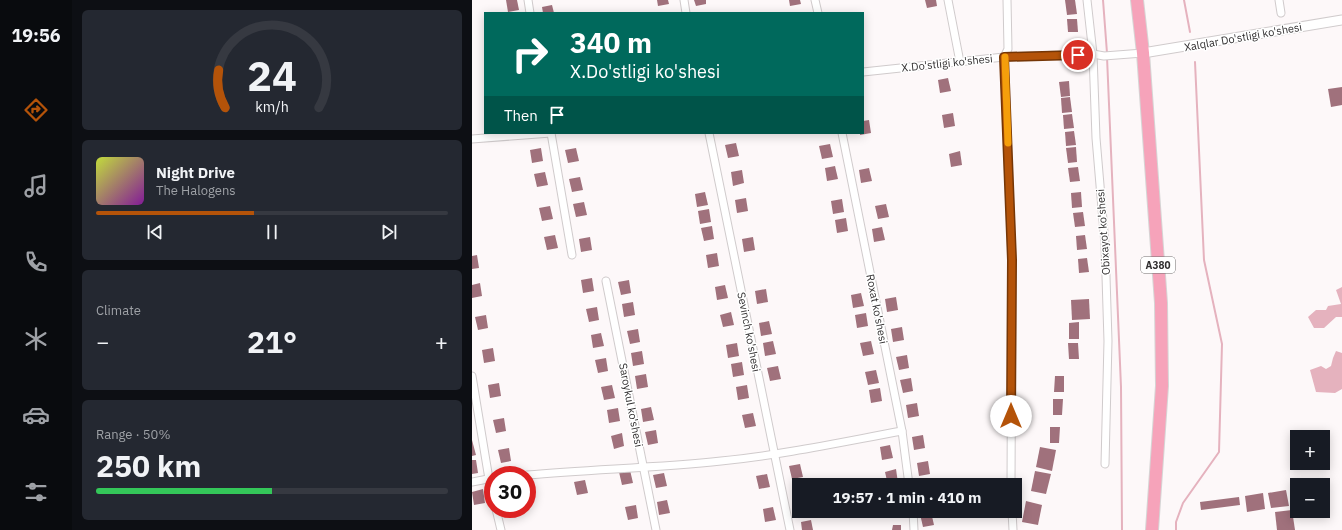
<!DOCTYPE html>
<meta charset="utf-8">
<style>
body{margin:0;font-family:"IBM Plex Sans",sans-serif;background:#242831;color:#f1f3f6;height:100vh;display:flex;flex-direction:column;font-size:15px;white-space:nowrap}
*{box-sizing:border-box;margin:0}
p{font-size:13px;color:#9ea1a6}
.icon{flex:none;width:22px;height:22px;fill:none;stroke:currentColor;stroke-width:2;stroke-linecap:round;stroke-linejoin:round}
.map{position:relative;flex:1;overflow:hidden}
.details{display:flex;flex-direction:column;gap:10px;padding:10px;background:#0d0f14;width:400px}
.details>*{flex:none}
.banner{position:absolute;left:12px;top:12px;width:380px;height:122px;border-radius:0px;box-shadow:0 2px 10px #0003;background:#00695c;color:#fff;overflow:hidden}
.buttons{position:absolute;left:818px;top:430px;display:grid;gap:8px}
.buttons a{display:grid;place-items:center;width:40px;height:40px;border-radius:0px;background:#171b24;box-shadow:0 2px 10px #0003;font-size:20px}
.speed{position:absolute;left:12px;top:466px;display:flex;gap:8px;font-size:20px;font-weight:700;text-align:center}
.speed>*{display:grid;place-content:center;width:52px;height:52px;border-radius:50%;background:#171b24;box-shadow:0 2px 10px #0003;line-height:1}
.speed .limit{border:6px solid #d22;background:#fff;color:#111}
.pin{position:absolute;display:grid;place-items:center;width:34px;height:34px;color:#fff;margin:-17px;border:2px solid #fff;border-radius:50%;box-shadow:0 1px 4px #0007}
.me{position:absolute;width:44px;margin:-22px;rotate:0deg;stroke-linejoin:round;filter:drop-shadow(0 0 3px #0008)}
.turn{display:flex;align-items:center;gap:14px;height:84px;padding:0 20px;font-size:18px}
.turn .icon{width:52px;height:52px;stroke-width:2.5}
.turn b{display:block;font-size:28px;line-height:34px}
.then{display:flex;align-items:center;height:38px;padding:0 20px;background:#0003;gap:8px;font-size:15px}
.big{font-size:30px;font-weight:700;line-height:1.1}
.details .card{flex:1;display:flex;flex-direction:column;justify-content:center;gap:6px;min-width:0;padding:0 14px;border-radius:6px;background:#242831}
.details .dial{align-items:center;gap:0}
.dial svg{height:104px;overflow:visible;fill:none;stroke:#363941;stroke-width:7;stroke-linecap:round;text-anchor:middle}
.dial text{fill:#f1f3f6;stroke:none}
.song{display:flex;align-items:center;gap:12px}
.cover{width:48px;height:48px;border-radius:6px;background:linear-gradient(135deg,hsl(70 70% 55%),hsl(290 70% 35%))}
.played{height:4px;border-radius:2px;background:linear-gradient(90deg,#b45309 45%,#363941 45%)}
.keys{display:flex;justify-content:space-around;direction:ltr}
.heat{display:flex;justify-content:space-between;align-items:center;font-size:22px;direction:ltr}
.charge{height:6px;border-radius:3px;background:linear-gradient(90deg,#34c759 50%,#363941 0)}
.trip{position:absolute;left:320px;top:478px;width:230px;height:40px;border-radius:0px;background:#171b24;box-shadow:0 2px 10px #0003;font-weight:700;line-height:40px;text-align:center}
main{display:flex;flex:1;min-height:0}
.menu{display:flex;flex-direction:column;width:72px;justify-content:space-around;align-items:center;background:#090b0e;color:#9ea1a6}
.menu .icon{width:28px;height:28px}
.menu .active{color:#b45309}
.menu b{font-size:18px;color:#f1f3f6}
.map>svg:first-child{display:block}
.water{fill:#e5b2be}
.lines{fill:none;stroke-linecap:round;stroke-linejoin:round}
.stream{stroke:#e5b2be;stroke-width:2}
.building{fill:#a0717c}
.minor-casing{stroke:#d0cbcc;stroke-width:9}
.tertiary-casing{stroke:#d0cbcc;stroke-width:11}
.trunk-casing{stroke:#d6d5d5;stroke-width:14}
.minor{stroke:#fff;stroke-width:7}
.tertiary{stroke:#fff;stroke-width:9}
.trunk{stroke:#f6a3ba;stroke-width:12}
.route-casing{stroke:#753606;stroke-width:10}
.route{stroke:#b45309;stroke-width:7}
.slow{stroke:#f59e0b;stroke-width:7}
.labels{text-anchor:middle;stroke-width:3;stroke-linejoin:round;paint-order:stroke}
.shield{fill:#fff;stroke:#6e6d6d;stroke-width:1}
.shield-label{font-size:10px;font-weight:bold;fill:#302e2f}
.street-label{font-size:11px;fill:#302e2f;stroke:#fff}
</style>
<main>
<nav class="menu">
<b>19:56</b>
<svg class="icon active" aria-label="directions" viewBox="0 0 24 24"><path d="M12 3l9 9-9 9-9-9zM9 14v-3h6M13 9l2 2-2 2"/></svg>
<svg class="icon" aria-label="music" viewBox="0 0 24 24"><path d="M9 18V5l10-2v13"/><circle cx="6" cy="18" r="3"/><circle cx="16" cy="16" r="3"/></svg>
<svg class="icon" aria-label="phone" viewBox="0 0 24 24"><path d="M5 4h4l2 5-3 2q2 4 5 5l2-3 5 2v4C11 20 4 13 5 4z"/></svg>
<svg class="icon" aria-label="climate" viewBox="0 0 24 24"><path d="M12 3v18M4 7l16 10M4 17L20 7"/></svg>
<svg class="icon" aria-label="car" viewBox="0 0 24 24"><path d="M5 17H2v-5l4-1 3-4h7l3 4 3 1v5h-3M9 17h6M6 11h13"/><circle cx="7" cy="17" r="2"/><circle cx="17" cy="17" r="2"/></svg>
<svg class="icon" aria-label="filters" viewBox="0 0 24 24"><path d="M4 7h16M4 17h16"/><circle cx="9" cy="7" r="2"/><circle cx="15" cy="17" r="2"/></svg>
</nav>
<section class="details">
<div class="card dial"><svg viewBox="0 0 100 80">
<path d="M14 69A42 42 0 1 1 86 69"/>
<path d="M14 69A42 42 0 0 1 9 40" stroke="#b45309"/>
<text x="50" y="56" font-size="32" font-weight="700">24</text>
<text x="50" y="72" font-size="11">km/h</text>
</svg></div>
<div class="card">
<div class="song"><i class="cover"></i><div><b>Night Drive</b><p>The Halogens</p></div></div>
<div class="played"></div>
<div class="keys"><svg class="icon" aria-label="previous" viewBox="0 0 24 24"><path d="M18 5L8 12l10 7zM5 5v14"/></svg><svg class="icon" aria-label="pause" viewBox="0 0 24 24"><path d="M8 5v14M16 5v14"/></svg><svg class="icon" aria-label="next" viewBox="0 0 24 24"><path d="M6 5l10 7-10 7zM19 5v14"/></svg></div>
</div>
<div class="card"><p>Climate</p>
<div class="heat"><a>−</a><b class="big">21°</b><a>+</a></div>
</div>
<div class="card"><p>Range · 50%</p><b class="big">250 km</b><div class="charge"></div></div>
</section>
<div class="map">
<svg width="870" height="530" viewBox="0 0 870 530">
<rect width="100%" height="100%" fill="#fdf8f9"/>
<g class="water">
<polygon points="870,287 870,317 864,317 852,328 842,328 836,317 844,310 854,310 856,306 869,304 864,290"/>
<polygon points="864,351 870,353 870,389 863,393 844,392 838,370 849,366 854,369 859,366 861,358"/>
</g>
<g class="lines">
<g class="stream">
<polyline points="631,0 635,53"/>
<polyline points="712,0 718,32"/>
<polyline points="635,57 649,387 650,530"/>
<polyline points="704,530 704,522 711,503 747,452 750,344 732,260 723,62"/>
</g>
</g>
<g class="building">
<polygon points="34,0 45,0 47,10 36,12"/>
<polygon points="185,0 196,0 197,4 186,6"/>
<polygon points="222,0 234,0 234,4 224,6"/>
<polygon points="317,0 328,0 329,4 318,6"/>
<polygon points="453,0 464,0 465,6 455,8"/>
<polygon points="593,0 603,0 605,14 595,15"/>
<polygon points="80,5 82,13 71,13 70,7"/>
<polygon points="595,19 605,19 606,32 596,32"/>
<polygon points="476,78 479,91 468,93 466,80"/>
<polygon points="597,81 598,96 589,97 587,82"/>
<polygon points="870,87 870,105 859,107 856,89"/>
<polygon points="598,97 600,112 590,113 589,98"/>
<polygon points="481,113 483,126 472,128 470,115"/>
<polygon points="600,114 602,128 592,129 591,115"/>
<polygon points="397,120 399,133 388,135 388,133 391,133 391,121"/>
<polygon points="602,131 604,145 594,146 593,132"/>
<polygon points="264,143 267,156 256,158 253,145"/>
<polygon points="358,144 361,157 350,159 347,146"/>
<polygon points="604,147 605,162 596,163 594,148"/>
<polygon points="69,148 71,161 60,163 58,150"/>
<polygon points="104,148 107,161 96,163 93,150"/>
<polygon points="488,151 490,165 479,167 477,154"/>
<polygon points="363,166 366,179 355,181 353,168"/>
<polygon points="606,167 608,181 598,182 596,168"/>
<polygon points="397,168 400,181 389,183 387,170"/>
<polygon points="270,170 272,183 261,186 259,172"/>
<polygon points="73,172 76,185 65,187 62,174"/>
<polygon points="108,177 111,190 100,192 97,179"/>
<polygon points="233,192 236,205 225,207 223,194"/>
<polygon points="609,192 610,207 600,208 599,193"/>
<polygon points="274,198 276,211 265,213 263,200"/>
<polygon points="370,199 372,212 361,214 359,201"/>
<polygon points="112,202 115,215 104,217 101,204"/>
<polygon points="414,204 417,217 406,219 403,206"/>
<polygon points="78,206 81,219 70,221 67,208"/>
<polygon points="237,209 239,222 228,224 226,211"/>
<polygon points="611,212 613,226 603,227 601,213"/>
<polygon points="374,218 376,231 365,233 363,220"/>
<polygon points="240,226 242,239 232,241 229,228"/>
<polygon points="410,227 413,240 402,242 400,229"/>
<polygon points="83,235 86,248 75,250 72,237"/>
<polygon points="613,235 615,249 605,250 604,236"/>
<polygon points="118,237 120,250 109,252 107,239"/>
<polygon points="281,237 283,250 272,252 270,239"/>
<polygon points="245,253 247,266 236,268 234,255"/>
<polygon points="5,255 7,268 0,269 0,256"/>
<polygon points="615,258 617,272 607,273 606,259"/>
<polygon points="120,278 122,291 111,293 109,280"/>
<polygon points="157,280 159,293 149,295 146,282"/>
<polygon points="8,283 10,296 0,298 0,285"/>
<polygon points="253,285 256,298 245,300 243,287"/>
<polygon points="294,289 296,302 285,304 283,291"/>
<polygon points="389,293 392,306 381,308 379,295"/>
<polygon points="424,297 426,310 415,312 413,299"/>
<polygon points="617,299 618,319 600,320 599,300"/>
<polygon points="161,302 163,315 152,317 150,304"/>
<polygon points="125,307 127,320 117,322 114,309"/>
<polygon points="259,312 262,325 251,327 248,315"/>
<polygon points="394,313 396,326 385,328 383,315"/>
<polygon points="14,315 16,328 6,330 3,317"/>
<polygon points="297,321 300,334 289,336 287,323"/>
<polygon points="607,322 607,339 597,339 597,323"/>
<polygon points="430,327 432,340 421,342 419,329"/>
<polygon points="166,329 168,342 158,344 155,331"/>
<polygon points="129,333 132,346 121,348 119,335"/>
<polygon points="301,341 304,354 293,356 291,343"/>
<polygon points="399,341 402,354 391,356 388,343"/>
<polygon points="265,343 267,356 256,358 254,345"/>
<polygon points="596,343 606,343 607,359 597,359"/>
<polygon points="21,348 23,361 12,363 10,350"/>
<polygon points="170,351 172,364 161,366 159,353"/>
<polygon points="435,355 437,368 427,370 424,357"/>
<polygon points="134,358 136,371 126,373 123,360"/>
<polygon points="270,362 272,375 261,377 259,364"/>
<polygon points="306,366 309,379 298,381 295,368"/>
<polygon points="404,370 407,383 396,385 393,372"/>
<polygon points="174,374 176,387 165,389 163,376"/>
<polygon points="583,376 592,376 592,392 582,392"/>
<polygon points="439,378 441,391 431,393 428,380"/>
<polygon points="27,383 29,396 18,398 16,385"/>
<polygon points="140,385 143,398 132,400 129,387"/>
<polygon points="275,385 277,398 266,400 264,387"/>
<polygon points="408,388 410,401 399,403 397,390"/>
<polygon points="581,399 591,399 590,415 581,415"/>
<polygon points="445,403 447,416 436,418 434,405"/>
<polygon points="179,407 182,420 171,422 169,409"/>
<polygon points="146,408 148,421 137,423 135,410"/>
<polygon points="281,413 284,426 273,428 270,415"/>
<polygon points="32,418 34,431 24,433 21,420"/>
<polygon points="578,427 588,427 587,443 578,443"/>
<polygon points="184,430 186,443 176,445 173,432"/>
<polygon points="150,433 152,446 142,449 139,436"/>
<polygon points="451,435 453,448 442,450 440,437"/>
<polygon points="0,440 4,455 0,456"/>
<polygon points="418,445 421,458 410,460 408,447"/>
<polygon points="568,447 584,450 580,471 564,467"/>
<polygon points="37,448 39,461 29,463 26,450"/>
<polygon points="0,460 4,460 6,473 0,474"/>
<polygon points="456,461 458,474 447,476 445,463"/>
<polygon points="328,464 331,477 320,479 317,466"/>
<polygon points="424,469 426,483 416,485 413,472"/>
<polygon points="158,470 161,483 150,485 147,472"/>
<polygon points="563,471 579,474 574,494 559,491"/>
<polygon points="192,473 195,486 184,488 181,475"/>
<polygon points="295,474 298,487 287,489 284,476"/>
<polygon points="113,480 116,493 105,495 102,482"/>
<polygon points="11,489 13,503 2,505 0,492"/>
<polygon points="814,490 817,506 799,508 796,493"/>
<polygon points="791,493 793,509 775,512 773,496"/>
<polygon points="767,497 768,505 729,510 728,502"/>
<polygon points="195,500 198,513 187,515 185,502"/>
<polygon points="554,501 570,505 566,525 550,522"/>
<polygon points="164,505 166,518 156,520 153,507"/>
<polygon points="301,507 304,520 293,522 291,509"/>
<polygon points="820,510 823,530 805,530 803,512"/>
<polygon points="459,512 462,525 451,527 448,514"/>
<polygon points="339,520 341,530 330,530 329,522"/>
<polygon points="421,525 429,525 429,530 420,530"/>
</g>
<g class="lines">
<defs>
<g id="minor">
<polyline points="56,0 58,13"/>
<polyline points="212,0 214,13"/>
<polyline points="343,0 346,13"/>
<polyline points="476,0 488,62"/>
<polyline points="535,0 536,49 532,57 540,260 539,485"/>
<polyline points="615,0 621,54 624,138 633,244 636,341 633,464"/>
<polyline points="807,0 809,13"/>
<polyline points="391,72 532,57 621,54 632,56 671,53"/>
<polyline points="79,133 100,255"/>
<polyline points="237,133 318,530"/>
<polyline points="370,133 430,431 437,485"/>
<polyline points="0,139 79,133"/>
<polyline points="134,281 184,530"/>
<polyline points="0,376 17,479 21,496"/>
<path d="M55,475C120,469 185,468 249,461C310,455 370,442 430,431"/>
<polyline points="0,482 21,478"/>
<polyline points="24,509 29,530"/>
<polyline points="441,511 442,530"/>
<polyline points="540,511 541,530"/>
</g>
<polyline id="tertiary" points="671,53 870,20"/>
<polyline id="trunk" points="665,0 671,53 689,303 690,386 680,530"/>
</defs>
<use href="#minor" class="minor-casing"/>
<use href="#tertiary" class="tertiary-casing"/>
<use href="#trunk" class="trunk-casing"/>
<use href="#minor" class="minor"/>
<use href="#tertiary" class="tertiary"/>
<use href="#trunk" class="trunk"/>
</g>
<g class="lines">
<defs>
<polyline id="route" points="539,416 540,260 532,57 606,55"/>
</defs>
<use href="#route" class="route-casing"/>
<use href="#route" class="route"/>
<polyline class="slow" points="533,57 536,143"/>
</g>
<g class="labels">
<rect class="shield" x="669" y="257" width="34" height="16" rx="3"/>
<g class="shield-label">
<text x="686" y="269">A380</text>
</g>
<g class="street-label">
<text transform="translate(771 37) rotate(-10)" y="4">Xalqlar Do'stligi ko'shesi</text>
<text transform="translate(475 63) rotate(-6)" y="4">X.Do'stligi ko'shesi</text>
<text transform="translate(631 232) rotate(-94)" y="4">Obixayot ko'shesi</text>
<text transform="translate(405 309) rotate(79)" y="4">Roxat ko'shesi</text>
<text transform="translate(277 332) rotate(79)" y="4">Sevinch ko'shesi</text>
<text transform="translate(159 405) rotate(79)" y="4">Saroykul ko'shesi</text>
</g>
</g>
</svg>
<div class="buttons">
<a>+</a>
<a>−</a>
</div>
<div class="speed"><div class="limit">30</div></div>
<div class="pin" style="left:606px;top:55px;background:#d93025"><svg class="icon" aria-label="arrive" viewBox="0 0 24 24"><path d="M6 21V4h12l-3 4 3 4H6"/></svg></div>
<svg class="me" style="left:539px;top:416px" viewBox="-20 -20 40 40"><circle r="19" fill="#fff"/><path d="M0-13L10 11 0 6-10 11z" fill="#b45309"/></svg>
<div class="trip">19:57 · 1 min · 410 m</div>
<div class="banner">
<div class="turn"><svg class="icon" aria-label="right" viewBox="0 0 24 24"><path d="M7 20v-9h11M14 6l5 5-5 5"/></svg><div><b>340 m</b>X.Do'stligi ko'shesi</div></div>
<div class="then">Then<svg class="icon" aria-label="arrive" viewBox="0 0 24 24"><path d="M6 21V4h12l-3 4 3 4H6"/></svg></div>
</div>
</div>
</main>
